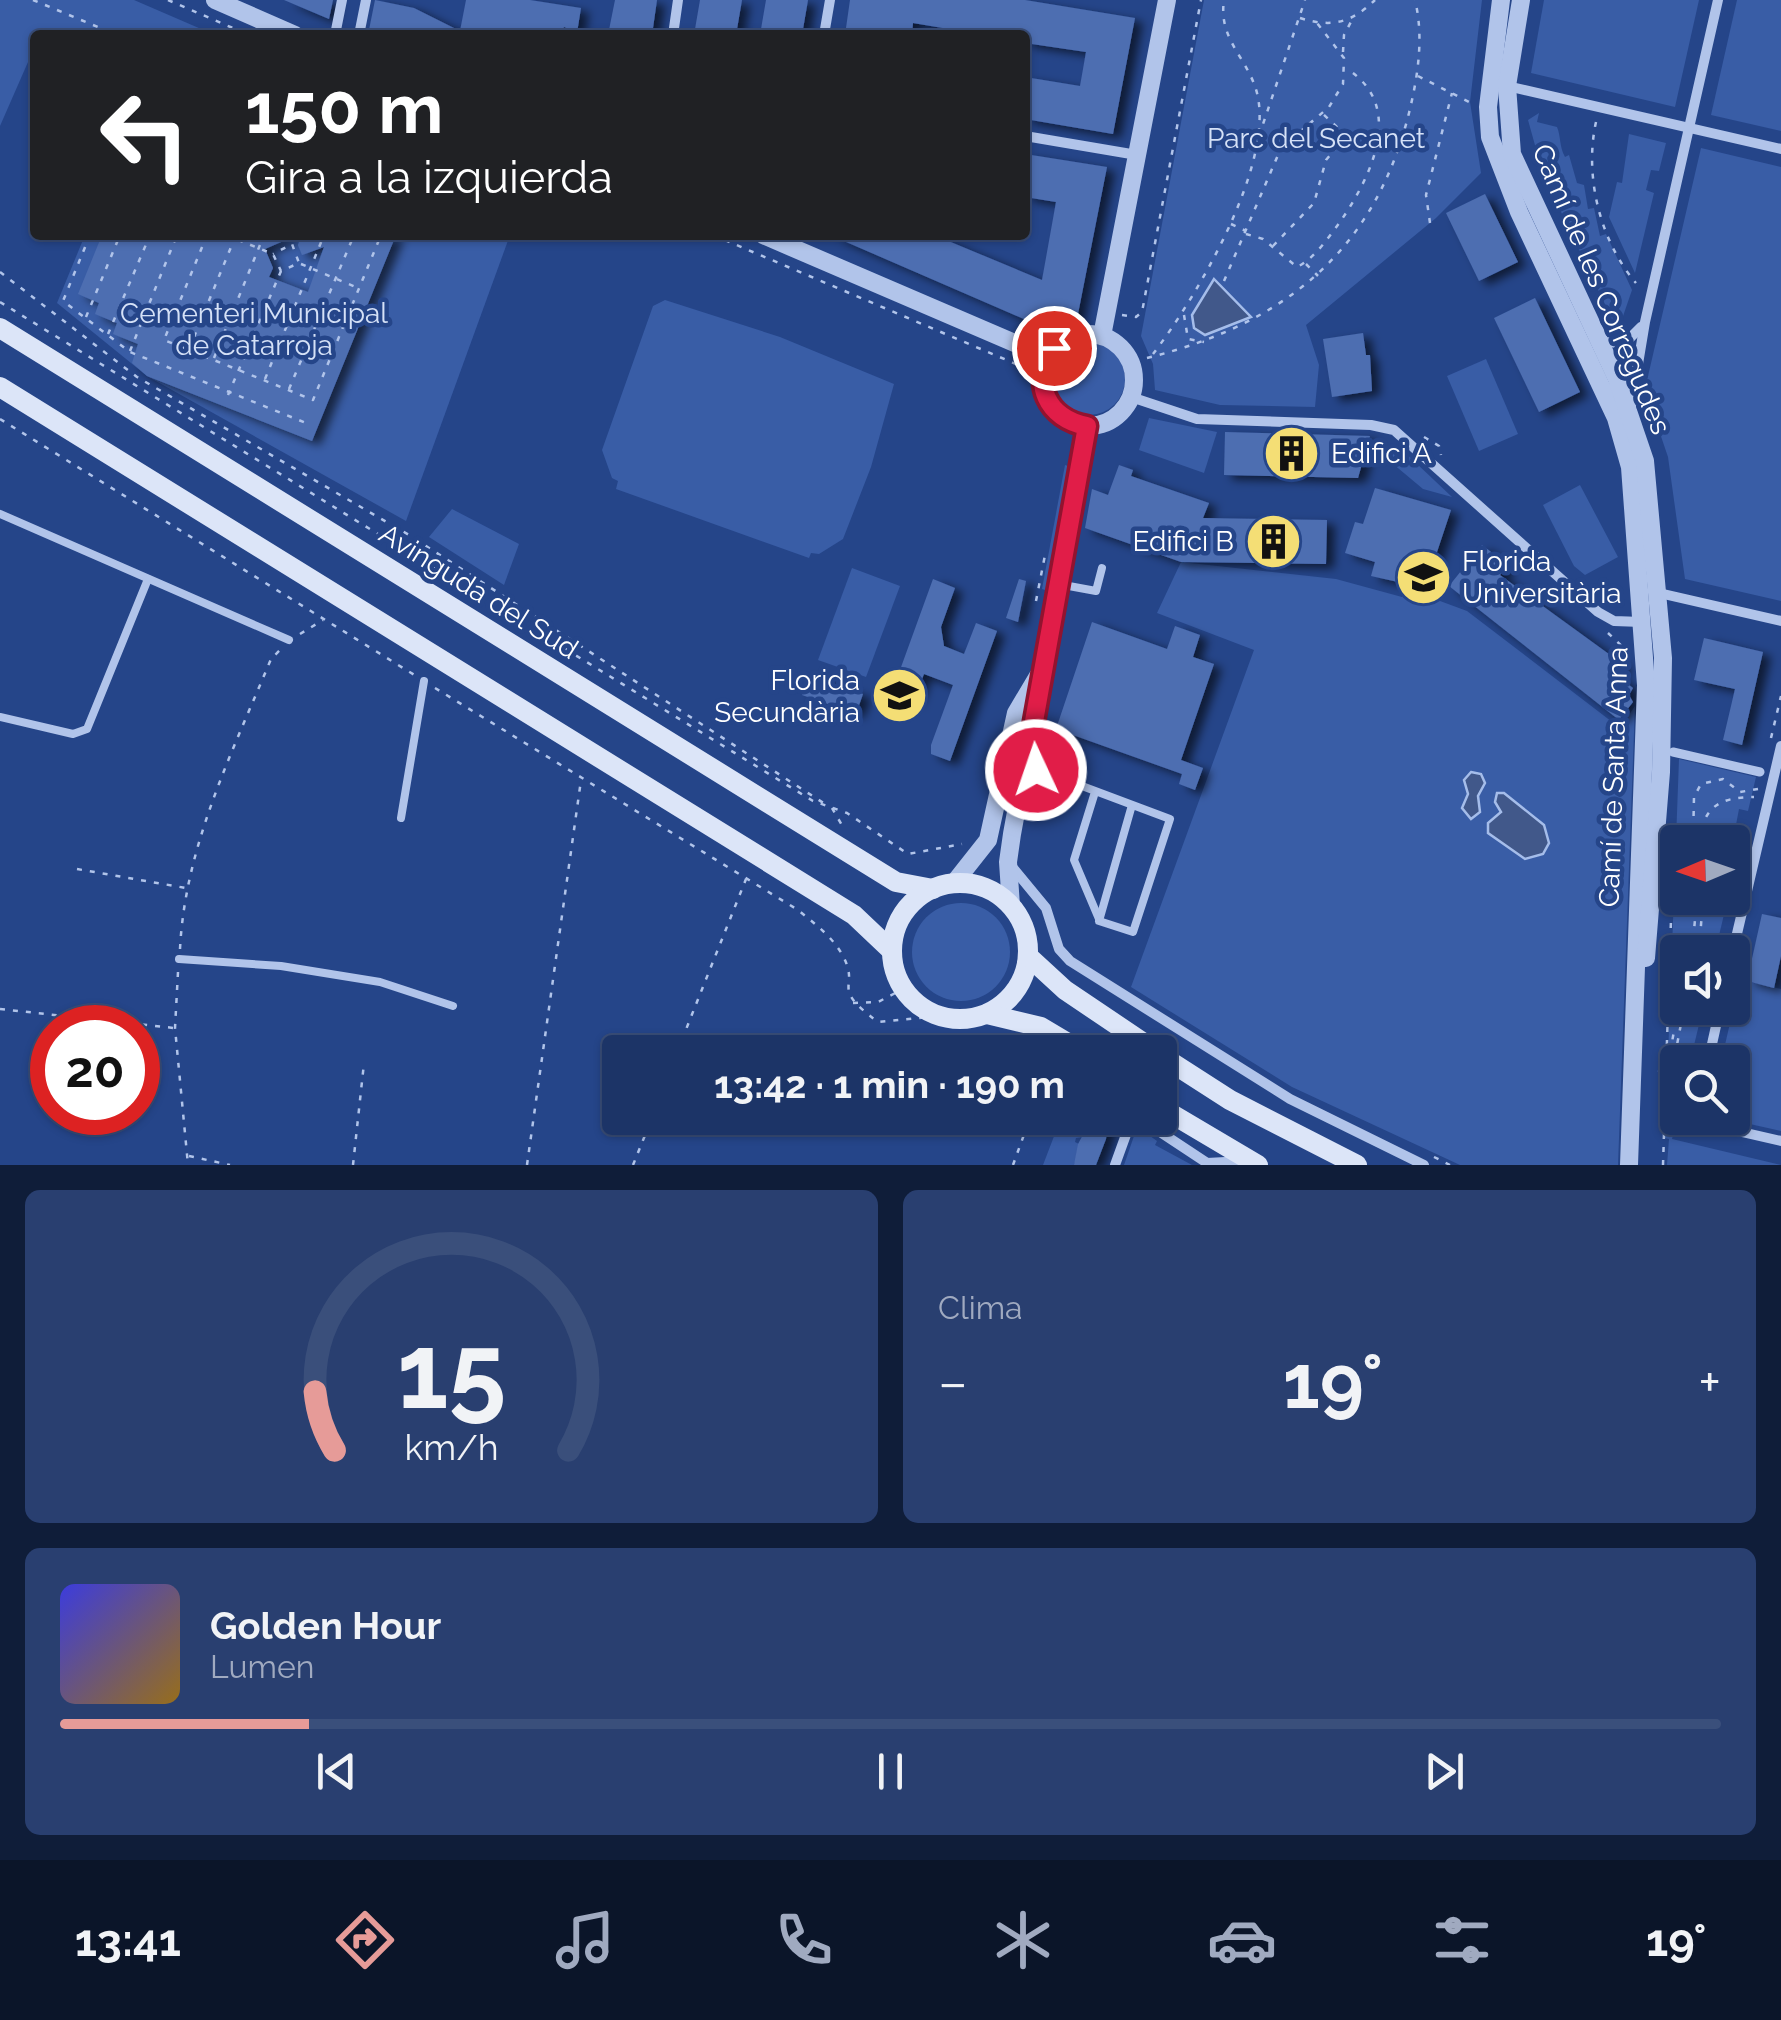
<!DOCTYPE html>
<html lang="es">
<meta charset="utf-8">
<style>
body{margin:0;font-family:Raleway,sans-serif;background:#293f70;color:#f1f3f6;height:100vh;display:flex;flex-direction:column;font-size:38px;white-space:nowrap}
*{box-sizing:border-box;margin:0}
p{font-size:32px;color:#a0aac0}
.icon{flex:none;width:55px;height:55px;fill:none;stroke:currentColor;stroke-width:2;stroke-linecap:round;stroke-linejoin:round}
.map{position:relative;height:1165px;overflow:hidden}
.side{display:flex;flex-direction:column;gap:25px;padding:25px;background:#0f1d39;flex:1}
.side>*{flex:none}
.guide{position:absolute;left:30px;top:30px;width:1000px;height:210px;border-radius:10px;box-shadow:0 2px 8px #0004,0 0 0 2px #3a4f7b;background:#202124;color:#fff;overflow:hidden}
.needle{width:65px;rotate:268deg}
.controls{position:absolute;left:1660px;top:825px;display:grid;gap:20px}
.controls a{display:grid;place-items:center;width:90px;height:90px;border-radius:10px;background:#1c3467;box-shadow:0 2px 8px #0004,0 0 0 2px #3a4f7b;font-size:50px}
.speed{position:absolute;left:30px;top:1005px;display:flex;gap:20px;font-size:50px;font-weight:700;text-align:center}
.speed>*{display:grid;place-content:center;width:130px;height:130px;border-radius:50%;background:#1c3467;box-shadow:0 2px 8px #0004,0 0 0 2px #3a4f7b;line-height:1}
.speed .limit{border:15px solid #d22;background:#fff;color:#111}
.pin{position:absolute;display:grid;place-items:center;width:85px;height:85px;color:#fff;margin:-42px;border:5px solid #fff;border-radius:50%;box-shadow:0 2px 10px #0007}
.me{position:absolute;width:110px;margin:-55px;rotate:357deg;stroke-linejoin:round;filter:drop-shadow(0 0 8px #0008)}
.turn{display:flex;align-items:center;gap:35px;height:210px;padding:0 50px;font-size:45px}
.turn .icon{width:130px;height:130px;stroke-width:2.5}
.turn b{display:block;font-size:70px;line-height:85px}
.big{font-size:75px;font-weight:700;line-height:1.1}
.side .tile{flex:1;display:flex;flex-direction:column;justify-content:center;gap:15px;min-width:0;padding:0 35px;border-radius:15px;background:#293f70}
.side .dial{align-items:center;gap:0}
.dial svg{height:260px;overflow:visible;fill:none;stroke:#3a4f7b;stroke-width:7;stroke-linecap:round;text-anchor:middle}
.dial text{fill:#f1f3f6;stroke:none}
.song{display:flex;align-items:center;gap:30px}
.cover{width:120px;height:120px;border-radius:15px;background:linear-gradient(135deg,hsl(240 70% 55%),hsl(40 70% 35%))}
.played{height:10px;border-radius:5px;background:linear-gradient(90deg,#e69b98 15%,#3a4f7b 15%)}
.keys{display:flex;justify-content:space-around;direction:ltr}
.heat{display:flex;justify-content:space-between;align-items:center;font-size:55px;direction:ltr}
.side .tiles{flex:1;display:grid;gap:25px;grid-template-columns:1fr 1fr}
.tile:last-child{grid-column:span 2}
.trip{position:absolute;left:602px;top:1035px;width:575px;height:100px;border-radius:10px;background:#1c3467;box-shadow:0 2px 8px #0004,0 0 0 2px #3a4f7b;font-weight:700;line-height:100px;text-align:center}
.tabs{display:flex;height:160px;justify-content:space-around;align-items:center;background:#0b1529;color:#a0aac0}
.tabs .icon{width:70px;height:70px}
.tabs .active{color:#e69b98}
.tabs b{font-size:45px;color:#f1f3f6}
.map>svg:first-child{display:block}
.green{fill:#395da6}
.water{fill:#41588a;stroke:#a5bdea;stroke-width:2.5}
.building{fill:#4d6eb1;filter:url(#shadow)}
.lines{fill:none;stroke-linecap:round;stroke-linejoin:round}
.path{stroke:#b1c4ea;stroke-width:2.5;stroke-dasharray:5 8;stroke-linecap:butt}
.service{stroke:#b1c4ea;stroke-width:8}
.pedestrian{stroke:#b1c4ea;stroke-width:9}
.minor{stroke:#b1c4ea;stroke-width:10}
.tertiary{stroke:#b1c4ea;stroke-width:18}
.secondary{stroke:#dce5f8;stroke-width:20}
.route-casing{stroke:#92132f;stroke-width:25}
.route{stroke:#e11d48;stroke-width:18}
.labels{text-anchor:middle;stroke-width:9;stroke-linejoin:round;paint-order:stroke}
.park-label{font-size:28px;fill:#d5e1f7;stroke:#254589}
.street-label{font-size:28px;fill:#fff;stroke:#254589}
.poi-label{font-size:28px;fill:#fff;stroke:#254589;text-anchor:start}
</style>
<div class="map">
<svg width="1781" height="1165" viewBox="0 0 1781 1165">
<defs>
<filter id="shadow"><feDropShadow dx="8" dy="4.5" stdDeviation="5" flood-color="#0009"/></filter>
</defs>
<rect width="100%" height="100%" fill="#254589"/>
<g class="green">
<polygon points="0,0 134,0 215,35 35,35 35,46 0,126"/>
<polygon points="1204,0 1482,0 1470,102 1481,173 1436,218 1306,325 1319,365 1315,407 1220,405 1155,390 1153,364 1141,336"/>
<polygon points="1544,0 1699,0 1675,107 1531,73"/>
<polygon points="1737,0 1781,0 1781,131 1711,115"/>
<path d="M1539,113L1537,122L1557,127C1561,136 1559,146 1565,157L1569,155L1577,183L1584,185L1588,209L1594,208L1600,236L1606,234L1632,290L1621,322L1612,319L1543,174L1528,120Z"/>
<polygon points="1629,134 1666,143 1659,171 1651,170 1646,190 1654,193 1635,273 1609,217 1617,182 1622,183"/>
<polygon points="1701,148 1781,167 1781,601 1685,579 1668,457 1645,389"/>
<polygon points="85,235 510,235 406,521 147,376 57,303"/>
<polygon points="665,300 780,337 894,384 871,467 843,539 819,554 811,553 809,558 616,489 618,481 612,478 602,450 653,306"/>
<circle cx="1089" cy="379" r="36"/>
<polygon points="1486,359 1518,434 1479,451 1447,376"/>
<polygon points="1149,418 1217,432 1204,473 1139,450"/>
<polygon points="1397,445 1452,497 1423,489 1386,458"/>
<polygon points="1065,465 1071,467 1048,591 1042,589"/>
<polygon points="1580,485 1618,557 1585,575 1574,566 1543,505"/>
<polygon points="452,509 519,544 504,585 429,537"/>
<polygon points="1181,562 1336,579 1402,597 1405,588 1467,611 1620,728 1635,706 1618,1165 1460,1165 1292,1087 1131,987 1254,650 1157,613"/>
<polygon points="852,568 900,586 866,677 818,660"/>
<polygon points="1679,759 1756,777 1748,811 1739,809 1735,830 1743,832 1733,878 1732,842 1678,842 1678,898 1728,898 1715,952 1678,952 1678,1008 1703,1008 1690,1062 1678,1062 1677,1116 1672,1139 1781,1165 1667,1165 1669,1139 1665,1138"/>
<circle cx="961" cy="952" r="49"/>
<polygon points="1740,980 1781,989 1781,1131 1723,1118 1732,1118 1732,1062 1721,1062"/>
<polygon points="1061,1118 1092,1118 1083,1132 1084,1137 1076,1138 1075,1142 1081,1145 1074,1165 1043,1165"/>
<polygon points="1146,1133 1157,1141 1155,1145 1192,1165 1124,1165 1134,1136"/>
</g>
<g class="water">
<polygon points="1214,279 1251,317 1205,335 1194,328 1192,315"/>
<polygon points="1471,772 1481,774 1485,783 1478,796 1480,812 1471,819 1462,808 1468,794 1464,780"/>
<polygon points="1497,793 1504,793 1544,825 1549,843 1543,854 1525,859 1488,833 1488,823 1501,812 1495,802"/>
</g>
<g class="building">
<polygon points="284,0 333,0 329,19"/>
<polygon points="375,0 414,8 460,31 466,0 530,0 581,8 577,33 564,27 561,35 368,35"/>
<polygon points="615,0 657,0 652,35 608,35"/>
<polygon points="700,0 742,0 736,35 694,35"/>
<polygon points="766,0 808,0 802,35 760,35"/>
<polygon points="850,0 1025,0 1135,18 1113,134 1025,119 1025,77 1080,86 1086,52 1025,43 1025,35 984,35 913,23 912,35 845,35"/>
<polygon points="1025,154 1107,167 1078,314 1047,329 830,235 934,235 1042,280 1056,202 1025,197"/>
<polygon points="1485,194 1518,262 1479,281 1446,213"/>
<polygon points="102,235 297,235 265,249 273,268 269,277 308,292 324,247 302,255 298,245 302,235 396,235 312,441 147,376 132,363 138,344 113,334 117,323 95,314 99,303 78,294"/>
<polygon points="1535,298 1580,392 1539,412 1494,318"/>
<polygon points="1363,333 1366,355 1370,355 1372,391 1332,397 1323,339"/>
<polygon points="1225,432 1370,436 1358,478 1224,475"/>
<polygon points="1119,465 1133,470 1131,476 1209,503 1203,518 1327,520 1326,564 1181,562 1085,528 1092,489 1108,495"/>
<polygon points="1375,488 1451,510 1425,588 1371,576 1375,562 1345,553 1355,522 1363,524"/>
<polygon points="1482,545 1508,565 1500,575 1624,665 1616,675 1633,688 1629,695 1633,702 1619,720 1449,586"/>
<polygon points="933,579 955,588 941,627 944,646 964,654 976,623 997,631 950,761 931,754 931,745 953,685 924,674 914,700 892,692"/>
<polygon points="1019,579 1026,581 1018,622 1006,618"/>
<polygon points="1092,622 1167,649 1175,626 1200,635 1193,657 1214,664 1181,760 1203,768 1195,790 1179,784 1182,774 1056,729"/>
<polygon points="1704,638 1763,652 1742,745 1723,740 1735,689 1694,680"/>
<polygon points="809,675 863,694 856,714 802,695"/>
<polygon points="1762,914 1781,918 1781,956 1774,988 1747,981"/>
<polygon points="1092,1118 1108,1122 1106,1139 1096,1165 1074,1165 1078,1144"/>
</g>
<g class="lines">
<g class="path">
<polyline points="33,0 117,35"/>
<polyline points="168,0 249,35"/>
<path d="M1300,18C1332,28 1351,23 1375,0"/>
<polyline points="1343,52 1344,35 1353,18"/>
<polyline points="1418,76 1473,104"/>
<path d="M1596,122C1584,176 1600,241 1636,283"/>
<polyline points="1259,136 1305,0"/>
<polyline points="1430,223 1426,195 1452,93"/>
<polyline points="1231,224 1246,231"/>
<path d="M1246,234L1263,239L1297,267C1315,258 1328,238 1340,222C1371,177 1406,106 1347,69"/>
<polyline points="90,235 63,301 130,352 306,423"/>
<polyline points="207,235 164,340 313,400 381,235"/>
<polyline points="226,235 273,254 281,271 299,263 292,244 273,254"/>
<polyline points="713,235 1023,367"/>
<polyline points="1273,246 1314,203 1326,160 1341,142 1338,128 1322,113"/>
<polyline points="301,264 358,288"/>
<polyline points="1306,264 1318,276"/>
<polyline points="0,272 137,377 409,535 825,804"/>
<polyline points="1224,281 1281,148 1329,107 1343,84 1344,58 1317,23"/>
<polyline points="0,302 813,801 847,813 908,854 962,844"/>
<polyline points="1122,315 1136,317 1142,312 1201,0"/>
<polyline points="1184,315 1188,339 1204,342"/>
<polyline points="86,317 120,235"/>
<polyline points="108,334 150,235"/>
<polyline points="1051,340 1085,325"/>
<polyline points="189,349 236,235"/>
<polyline points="130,351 177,235"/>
<path d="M1153,354C1196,298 1275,165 1257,93C1248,58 1218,40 1224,0"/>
<polyline points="214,358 264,235"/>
<path d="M1147,358C1283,324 1374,253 1409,113C1418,76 1424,37 1415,0"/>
<polyline points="1034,370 1049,414 1070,429"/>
<polyline points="265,379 324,235"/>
<polyline points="289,389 354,235"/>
<polyline points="228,395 281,271"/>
<polyline points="0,419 416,676"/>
<polyline points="1424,437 1439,446 1441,455"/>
<polyline points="1036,601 1046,550"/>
<polyline points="1608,633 1628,652"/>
<polyline points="300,634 323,620"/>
<path d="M435,688L798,910C815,924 832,936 843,956C861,990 828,985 878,1022L940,1016"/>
<polyline points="1771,738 1781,696"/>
<polyline points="832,808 843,827"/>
<polyline points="1693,842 1694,797 1701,784 1723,779 1740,792 1758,789"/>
<path d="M1700,842C1702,807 1720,797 1754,797"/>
<polyline points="77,869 186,888"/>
<path d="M180,949C185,846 232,753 271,659L282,648"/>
<polyline points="1692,952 1697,898"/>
<polyline points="1699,952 1703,898"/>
<polyline points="178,972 175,1028 188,1165"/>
<polyline points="853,1003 878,1002 903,989"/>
<polyline points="0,1009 174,1028"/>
<polyline points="677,1052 746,879"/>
<polyline points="1017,1052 1016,1046 1026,1041"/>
<polyline points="1668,1065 1678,1008"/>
<polyline points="1666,1071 1674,829"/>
<polyline points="1658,1072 1674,1069"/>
<polyline points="1678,1095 1676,1050 1684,1008"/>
<polyline points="189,1156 230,1165"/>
<polyline points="1434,1157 1450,1165"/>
<polyline points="353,1165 364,1063"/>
<polyline points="527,1165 581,780"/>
<polyline points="633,1165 652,1118"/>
<polyline points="1013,1165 1030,1118"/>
<polyline points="1663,1165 1666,1073"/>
</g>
<g class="service">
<polyline points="0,514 289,640"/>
<polyline points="1058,584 1096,591 1102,568"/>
<polyline points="0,717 73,734 87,729 148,579"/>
<polyline points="1026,765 1170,819 1133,932 1099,921 1132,805"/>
<polyline points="1095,792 1074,860 1099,919"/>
<polyline points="401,818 424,681"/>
<polyline points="179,959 281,966 380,982 453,1006"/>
</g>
<polyline class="pedestrian" points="1673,752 1760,772"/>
<g class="minor">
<polyline points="335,35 342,0"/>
<polyline points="359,35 366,0"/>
<polyline points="673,35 678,0"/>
<polyline points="824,35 830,0"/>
<polyline points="1507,86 1781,149"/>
<polyline points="1025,136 1137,155"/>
<polyline points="1601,342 1625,343 1641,327"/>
<polyline points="1131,397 1197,419 1371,425 1394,430 1598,612 1614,621 1642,622"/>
<polyline points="1631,406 1645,322 1718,0"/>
<polyline points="1659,593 1781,621"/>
<polyline points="1008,862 1046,908 1059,949 1070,961 1290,1099 1424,1165"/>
<polyline points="1732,955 1781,746"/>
<polyline points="1708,1062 1720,1008"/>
<polyline points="1139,1118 1207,1163 1244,1161"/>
<polyline points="1698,1118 1707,1124 1781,1141"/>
<polyline points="1115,1165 1132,1118"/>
</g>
<g class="tertiary">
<polyline points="215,0 295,35"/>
<polyline points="1501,0 1488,107 1490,137 1519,212 1616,418 1630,467 1646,685 1629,1165"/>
<polyline points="1521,0 1507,86 1512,154 1617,379 1645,461 1663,658 1661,772 1646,958"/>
<polyline points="763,235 1047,357"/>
<circle cx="1088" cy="380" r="46"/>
<polyline points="1102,336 1167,0"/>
<polyline points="954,883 988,840 1016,713 1038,676"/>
<polyline points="1011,906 1008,862 1012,834 1087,426"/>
</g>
<g class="secondary">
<polyline points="0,328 896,882 933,889"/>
<polyline points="0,387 854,915 892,951"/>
<circle cx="960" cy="951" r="68"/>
<polyline points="1028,956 1065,990 1157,1052"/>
<polyline points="987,1014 1041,1027 1083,1052"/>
<polyline points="1160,1055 1230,1100 1357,1165"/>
<polyline points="1160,1107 1258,1165"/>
</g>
</g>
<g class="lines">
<defs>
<path id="route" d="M1036,770L1026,766L1087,426C1047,419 1030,382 1054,348"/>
</defs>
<use href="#route" class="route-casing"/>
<use href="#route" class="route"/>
</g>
<defs>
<symbol id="building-disc" viewBox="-11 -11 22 22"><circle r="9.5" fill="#f4de75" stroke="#254589"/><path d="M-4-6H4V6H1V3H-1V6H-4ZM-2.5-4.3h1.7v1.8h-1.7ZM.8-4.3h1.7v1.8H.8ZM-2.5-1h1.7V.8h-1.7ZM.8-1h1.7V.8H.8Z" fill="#111"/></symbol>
<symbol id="university-disc" viewBox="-11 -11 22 22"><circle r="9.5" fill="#f4de75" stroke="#254589"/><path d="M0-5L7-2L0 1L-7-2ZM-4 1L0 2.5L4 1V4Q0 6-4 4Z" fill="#111"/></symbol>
<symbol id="school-disc" viewBox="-11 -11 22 22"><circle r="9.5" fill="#f4de75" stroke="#254589"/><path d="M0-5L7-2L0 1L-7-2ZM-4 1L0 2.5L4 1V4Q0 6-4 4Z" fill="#111"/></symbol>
</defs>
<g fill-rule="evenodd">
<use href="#building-disc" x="1260" y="422" width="63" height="63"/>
<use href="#building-disc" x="1242" y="510" width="63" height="63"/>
<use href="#university-disc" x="1392" y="546" width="63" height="63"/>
<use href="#school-disc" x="868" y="664" width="63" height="63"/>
</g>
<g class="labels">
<g class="park-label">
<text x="1316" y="148">Parc del Secanet</text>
<text x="254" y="323">Cementeri Municipal<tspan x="254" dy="32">de Catarroja</tspan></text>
</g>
<g class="street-label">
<text transform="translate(1602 289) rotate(67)" y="10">Camí de les Corregudes</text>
<text transform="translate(479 591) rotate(32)" y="10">Avinguda del Sud</text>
<text transform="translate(1613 777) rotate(-88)" y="10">Camí de Santa Anna</text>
</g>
<g class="poi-label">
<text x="1331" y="463">Edifici A</text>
<text x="1234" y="551" text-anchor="end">Edifici B</text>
<text x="1462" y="571">Florida<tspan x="1462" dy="32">Universitària</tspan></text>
<text x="860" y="690" text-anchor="end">Florida<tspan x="860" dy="32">Secundària</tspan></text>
</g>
</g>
</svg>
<div class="controls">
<a><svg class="needle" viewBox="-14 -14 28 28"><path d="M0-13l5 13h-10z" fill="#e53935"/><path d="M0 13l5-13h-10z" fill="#a0aac0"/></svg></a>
<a><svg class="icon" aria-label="sound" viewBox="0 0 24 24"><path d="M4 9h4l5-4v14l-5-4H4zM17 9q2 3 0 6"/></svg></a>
<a><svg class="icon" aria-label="search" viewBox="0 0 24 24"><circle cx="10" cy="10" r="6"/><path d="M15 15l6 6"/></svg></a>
</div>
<div class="speed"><div class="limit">20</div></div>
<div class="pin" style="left:1054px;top:348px;background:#d93025"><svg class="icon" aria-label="arrive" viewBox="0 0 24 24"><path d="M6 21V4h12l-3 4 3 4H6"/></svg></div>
<svg class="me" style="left:1036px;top:770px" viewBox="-20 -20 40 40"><circle r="17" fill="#e11d48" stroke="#fff" stroke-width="3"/><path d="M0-11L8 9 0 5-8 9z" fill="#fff"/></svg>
<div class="trip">13:42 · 1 min · 190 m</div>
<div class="guide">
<div class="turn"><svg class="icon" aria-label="left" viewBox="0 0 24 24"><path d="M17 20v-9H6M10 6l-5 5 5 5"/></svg><div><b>150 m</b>Gira a la izquierda</div></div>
</div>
</div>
<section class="side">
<div class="tiles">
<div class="tile dial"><svg viewBox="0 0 100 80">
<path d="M14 69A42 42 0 1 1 86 69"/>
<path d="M14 69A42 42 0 0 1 8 51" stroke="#e69b98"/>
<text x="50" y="56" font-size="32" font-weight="700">15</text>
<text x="50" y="72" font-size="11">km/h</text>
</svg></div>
<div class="tile"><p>Clima</p>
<div class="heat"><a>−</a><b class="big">19°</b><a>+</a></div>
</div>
<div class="tile">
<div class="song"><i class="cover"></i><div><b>Golden Hour</b><p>Lumen</p></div></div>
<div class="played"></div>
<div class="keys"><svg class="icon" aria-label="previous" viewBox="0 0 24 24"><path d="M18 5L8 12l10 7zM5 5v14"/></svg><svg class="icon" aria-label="pause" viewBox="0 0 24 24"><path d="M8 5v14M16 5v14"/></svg><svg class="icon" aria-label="next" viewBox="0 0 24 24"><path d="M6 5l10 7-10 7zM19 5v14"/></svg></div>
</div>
</div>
</section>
<nav class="tabs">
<b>13:41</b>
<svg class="icon active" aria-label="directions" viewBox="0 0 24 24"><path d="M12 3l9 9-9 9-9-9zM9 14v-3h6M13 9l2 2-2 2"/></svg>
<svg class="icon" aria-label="music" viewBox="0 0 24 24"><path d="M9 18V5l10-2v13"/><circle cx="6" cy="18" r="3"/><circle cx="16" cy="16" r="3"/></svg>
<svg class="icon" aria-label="phone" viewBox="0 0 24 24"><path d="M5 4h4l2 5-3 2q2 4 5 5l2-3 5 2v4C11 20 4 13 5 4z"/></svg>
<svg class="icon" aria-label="climate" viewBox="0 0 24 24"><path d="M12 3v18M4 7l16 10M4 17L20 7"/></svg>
<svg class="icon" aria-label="car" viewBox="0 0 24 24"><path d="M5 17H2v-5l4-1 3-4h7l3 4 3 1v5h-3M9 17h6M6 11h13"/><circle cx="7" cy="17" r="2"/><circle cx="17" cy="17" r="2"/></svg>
<svg class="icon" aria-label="filters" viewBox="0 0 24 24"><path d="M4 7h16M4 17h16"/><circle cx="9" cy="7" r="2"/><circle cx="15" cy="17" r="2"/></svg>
<b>19°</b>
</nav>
